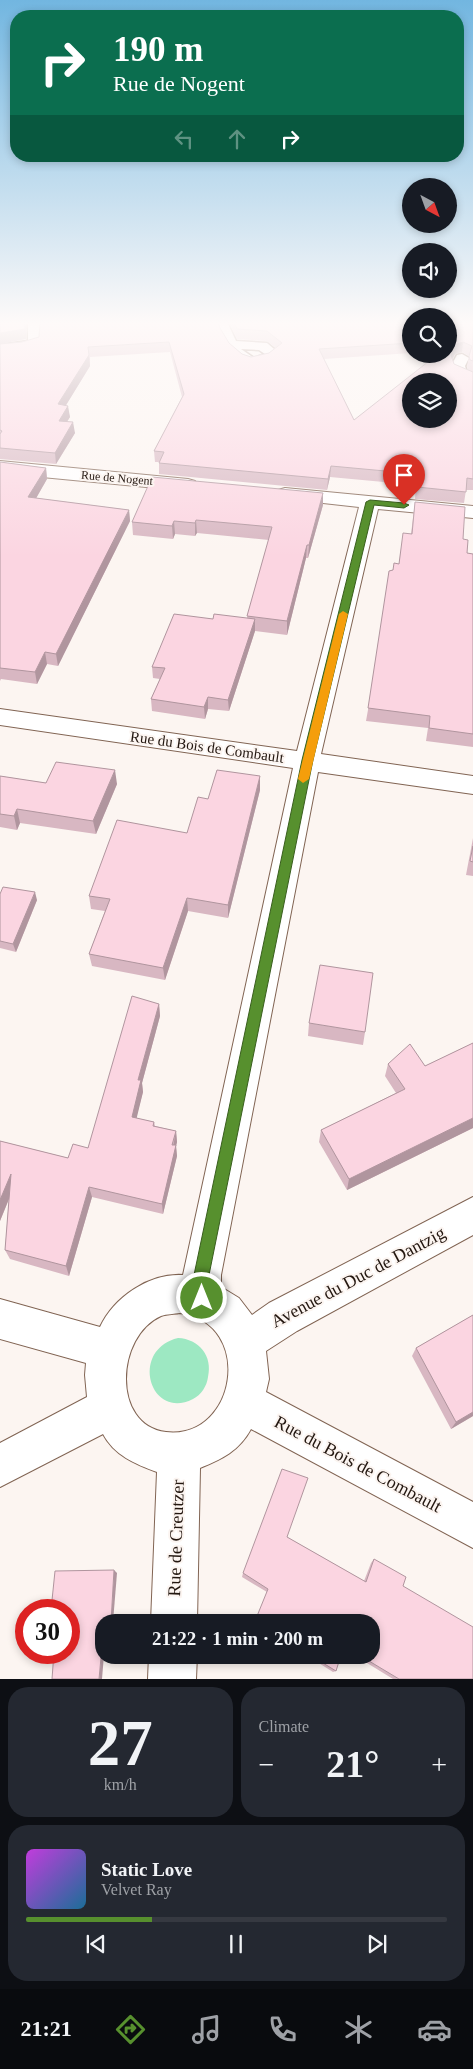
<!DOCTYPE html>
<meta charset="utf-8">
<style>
body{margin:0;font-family:Georgia,serif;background:#242831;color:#f1f3f6;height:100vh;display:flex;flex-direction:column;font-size:19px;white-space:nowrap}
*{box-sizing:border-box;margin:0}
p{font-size:16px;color:#9ea1a6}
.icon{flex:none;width:28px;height:28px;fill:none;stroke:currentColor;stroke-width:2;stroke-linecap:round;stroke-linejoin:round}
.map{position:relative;height:1679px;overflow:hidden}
.details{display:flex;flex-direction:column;gap:8px;padding:8px;background:#0d0f14;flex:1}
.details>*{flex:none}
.hud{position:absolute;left:10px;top:10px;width:454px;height:152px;border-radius:20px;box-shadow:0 2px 8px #0003;background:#0b6e4f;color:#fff;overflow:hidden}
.needle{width:32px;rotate:139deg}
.buttons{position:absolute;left:402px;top:178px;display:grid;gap:10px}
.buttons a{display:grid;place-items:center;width:55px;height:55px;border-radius:50%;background:#171b24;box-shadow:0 2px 8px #0003;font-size:25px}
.speed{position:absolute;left:15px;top:1599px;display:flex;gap:10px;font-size:25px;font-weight:700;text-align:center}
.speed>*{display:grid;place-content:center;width:65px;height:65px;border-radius:50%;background:#171b24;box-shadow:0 2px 8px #0003;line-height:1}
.speed .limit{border:8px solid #d22;background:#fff;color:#111}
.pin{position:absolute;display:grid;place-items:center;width:42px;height:42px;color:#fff;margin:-51px -21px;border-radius:50% 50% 50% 0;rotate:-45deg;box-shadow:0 0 5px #0007}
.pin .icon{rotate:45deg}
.me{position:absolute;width:55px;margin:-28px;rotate:0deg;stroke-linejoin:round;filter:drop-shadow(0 0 4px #0008)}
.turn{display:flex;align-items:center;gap:18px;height:105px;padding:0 20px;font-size:22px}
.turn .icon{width:65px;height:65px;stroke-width:2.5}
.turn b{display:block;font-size:35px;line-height:42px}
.lanes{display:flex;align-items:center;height:48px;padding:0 20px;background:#0003;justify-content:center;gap:25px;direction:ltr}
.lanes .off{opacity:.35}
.big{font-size:38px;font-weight:800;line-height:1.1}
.details .card{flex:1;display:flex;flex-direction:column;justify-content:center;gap:8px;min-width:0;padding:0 18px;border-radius:20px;background:#242831}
.details .dial{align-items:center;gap:0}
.dial b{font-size:65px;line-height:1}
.song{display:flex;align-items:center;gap:15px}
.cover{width:60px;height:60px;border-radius:8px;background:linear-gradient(135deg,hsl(290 70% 55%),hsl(200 70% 35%))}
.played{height:5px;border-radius:2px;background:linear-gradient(90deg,#57902e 30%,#363941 30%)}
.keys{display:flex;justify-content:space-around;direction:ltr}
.heat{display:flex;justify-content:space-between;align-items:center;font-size:28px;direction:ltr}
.details .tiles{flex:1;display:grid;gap:8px;grid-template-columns:1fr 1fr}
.card:last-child{grid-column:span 2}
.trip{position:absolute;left:95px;top:1614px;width:285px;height:50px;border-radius:20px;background:#171b24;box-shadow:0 2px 8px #0003;font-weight:800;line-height:50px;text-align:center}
.menu{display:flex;height:80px;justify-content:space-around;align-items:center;background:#090b0e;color:#9ea1a6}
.menu .icon{width:35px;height:35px}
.menu .active{color:#57902e}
.menu b{font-size:22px;color:#f1f3f6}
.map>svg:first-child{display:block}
.green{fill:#9de8c2}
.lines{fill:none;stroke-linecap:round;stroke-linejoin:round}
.service-casing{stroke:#816453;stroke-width:3}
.minor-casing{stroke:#816453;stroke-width:2}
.service{fill:#fff;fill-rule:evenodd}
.minor{fill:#fff;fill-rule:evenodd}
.wall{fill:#d8b7c2;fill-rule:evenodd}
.shaded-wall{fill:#b0959e}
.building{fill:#fbd5e1;stroke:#b0959e;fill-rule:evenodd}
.route{fill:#57902e;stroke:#395e1e}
.slow{fill:#f59e0b}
.labels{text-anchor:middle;stroke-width:4;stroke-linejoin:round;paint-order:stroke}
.far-street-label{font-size:12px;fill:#231710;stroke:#fcf5f1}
.street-label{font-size:15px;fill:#231710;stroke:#fcf5f1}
.near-street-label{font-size:18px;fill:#231710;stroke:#fcf5f1}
</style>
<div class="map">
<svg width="473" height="1679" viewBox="0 0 473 1679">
<rect width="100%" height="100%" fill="#fcf5f1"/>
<path class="green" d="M178,1338C199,1339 213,1356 208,1377C207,1386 201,1395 193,1399C150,1421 129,1350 178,1338Z"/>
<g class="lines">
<defs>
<g id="service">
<polygon points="28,322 40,322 39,346 23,351 0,353 0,345 28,341"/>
<path d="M215,322H227L236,341L267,343L280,354C275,360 267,363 260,365C233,370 223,341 215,322ZM241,349L259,350L265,354L254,358Z"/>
<polygon points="462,354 469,358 465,366 467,372 473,374 473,383 454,374 451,366 457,355"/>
</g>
<g id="minor">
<polygon points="0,461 188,479 195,481 197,485 195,489 188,491 0,473"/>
<path d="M285,488L473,506V518L378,509L321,754L473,776V794L318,772L221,1275V1287L239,1298L252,1315L269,1303L473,1197V1235L297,1331L266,1351L269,1379L266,1392L473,1502V1548L251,1429C239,1451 222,1459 200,1468L197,1622H151L157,1472C135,1464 114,1455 103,1434L0,1487V1443L87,1397L85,1375L86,1363L0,1339V1299L100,1327C114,1297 149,1273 183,1275L293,768L0,725V709L297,751L359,507L278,498L275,494L278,490ZM180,1313C255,1323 237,1440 166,1432C111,1425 116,1336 161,1316C167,1314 174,1314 180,1313Z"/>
<polygon points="149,1655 197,1655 196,1679 148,1679"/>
</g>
</defs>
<use href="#service" class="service-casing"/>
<use href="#minor" class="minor-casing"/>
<use href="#service" class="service"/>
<use href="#minor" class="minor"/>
</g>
<g class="wall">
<path d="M229,322H411V353L324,359L354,420L449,354V322H473V490H466L464,503L415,499L416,485L330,477L327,490L159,474V462H155L154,451L182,397L170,352L90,357V366L66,405L70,417L67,422L75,433L56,464L0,459V344L220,328L229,343L242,354L251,357L269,353L276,348L267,341L237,339ZM462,352L469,356L467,366L468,370L454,364L453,359L455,354Z"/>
<polygon points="0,462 46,468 47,479 36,498 129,510 130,521 58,666 47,664 37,684 1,679 0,681"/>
<polygon points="415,502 463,539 467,553 473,554 473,747 426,741 428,728 366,721 393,570 399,564 411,534"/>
<polygon points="323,505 308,558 306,558 287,635 255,631 229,711 208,709 205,719 152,711 151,699 160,679 153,678 152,667 213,619 247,618 269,540 197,533 195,536 175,534 173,539 133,535 132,522"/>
<polygon points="0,776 46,783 117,784 96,834 20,823 17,830 0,827"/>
<polygon points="260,790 228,918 188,911 165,980 92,966 89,954 105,911 91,909 89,896 187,833 208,799"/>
<polygon points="473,838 473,876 466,875"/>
<polygon points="0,894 37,900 16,952 0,948"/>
<polygon points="159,1004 160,1016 142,1083 143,1092 136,1118 154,1122 155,1126 176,1131 177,1142 176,1146 177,1156 163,1214 92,1197 69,1276 10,1259 5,1250 9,1199 0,1221 0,1141 68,1158 88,1148"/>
<polygon points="309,1023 365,1032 363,1045 308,1036"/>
<polygon points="473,1043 473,1128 347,1190 319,1142 321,1130 396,1093 385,1076 388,1064 425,1066"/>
<polygon points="473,1315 473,1416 451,1429 412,1356 416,1348"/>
<polygon points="287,1537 364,1581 371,1563 374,1559 403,1586 473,1679 393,1679 354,1655 371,1655 371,1622 255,1622 267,1592 242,1577 243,1573"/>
<polygon points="306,1655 341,1655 336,1671 333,1672"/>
</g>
<g class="shaded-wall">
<polygon points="25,322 27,322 26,339 0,344 0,333"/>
<polygon points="463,342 462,352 455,354 449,365 451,355 457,344"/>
<polygon points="89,355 90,366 60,415 58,404"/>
<polygon points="68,406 70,417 60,432 59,421"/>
<polygon points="73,422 75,433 56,464 55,453"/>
<polygon points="331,466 330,477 327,490 328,479"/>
<polygon points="46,468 47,479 30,509 28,497"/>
<polygon points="323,493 323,505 308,558 309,545"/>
<polygon points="129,510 130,521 58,666 56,654"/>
<polygon points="196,520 197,533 195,536 195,523"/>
<polygon points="174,521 175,534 173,539 172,526"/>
<polygon points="307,545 306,558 287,635 287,621"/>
<polygon points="255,619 255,631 229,711 228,700"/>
<polygon points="45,652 47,664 37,684 35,672"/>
<polygon points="208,697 208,709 205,719 204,707"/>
<polygon points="115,770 117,784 96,834 93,821"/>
<polygon points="260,776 260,790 228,918 228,905"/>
<polygon points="17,809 20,823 17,830 14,816"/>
<polygon points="35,892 37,900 16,952 13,944"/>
<polygon points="187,898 188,911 165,980 163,968"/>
<polygon points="159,1004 160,1016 142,1083 143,1092 134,1129 132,1117 138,1080"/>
<polygon points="473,1118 473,1128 347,1190 349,1179"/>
<polygon points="176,1131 177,1142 176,1146 177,1156 163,1214 162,1204"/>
<polygon points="11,1174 15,1184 0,1221 0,1200"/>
<polygon points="89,1187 92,1197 69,1276 66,1266"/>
<polygon points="473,1412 473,1416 451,1429 456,1422"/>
<polygon points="114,1570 117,1573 113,1622 111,1622"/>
<polygon points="102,1647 104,1648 104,1655 102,1679 99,1679"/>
</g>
<g class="building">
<polygon points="0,322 25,322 25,329 0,333"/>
<path d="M40,322H218L220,328L229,343L242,354L251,357L269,353L282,343L267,331L237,329L234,322H411V343L319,349L354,420L438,354H449V345L454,340L449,341V322H473V361L470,360L469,356L472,346L463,342L457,344L451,355L454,364L473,372V479L467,478L466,492L417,487L418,474L331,466L328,479L159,463L164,452L154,451L184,394L169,342L88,347L89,355L58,404L68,406L59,421L73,422L55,453L0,448V434L2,431L0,430V344L22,342L39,337ZM411,381H449V419H411Z"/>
<polygon points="0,462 46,468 28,497 129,510 56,654 45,652 35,672 0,668"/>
<polygon points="152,477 323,493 309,545 307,545 287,621 247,616 272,527 196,520 195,523 174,521 172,526 132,522"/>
<polygon points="415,502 465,507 463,539 468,540 467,553 473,554 473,734 429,728 430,716 368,708 389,571 393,570 394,563 399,564 403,533 412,534"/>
<polygon points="174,614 213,619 214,614 255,619 228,700 208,697 204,707 151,699 165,668 152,667"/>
<polygon points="56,762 115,770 93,821 17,809 14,816 0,814 0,776 46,783"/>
<polygon points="217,770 260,776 228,905 187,898 163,968 89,954 110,899 89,896 117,820 187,833 198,797 208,799"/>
<polygon points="473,846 473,862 470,861"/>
<polygon points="3,887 35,892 13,944 0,941 0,894"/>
<polygon points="320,965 373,973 365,1032 309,1023"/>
<polygon points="132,996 159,1004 138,1080 141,1080 132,1117 154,1122 153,1126 176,1131 172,1145 176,1145 162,1204 89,1187 66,1266 5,1250 11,1174 0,1200 0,1141 68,1158 73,1144 88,1148"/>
<polygon points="473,1043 473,1118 349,1179 321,1130 405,1089 388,1064 410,1044 425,1066"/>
<polygon points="473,1315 473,1412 456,1422 416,1348"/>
<polygon points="282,1469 308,1478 287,1537 366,1582 374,1559 406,1577 403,1586 473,1627 473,1679 399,1679 359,1655 371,1655 371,1622 257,1622 255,1621 268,1589 243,1573"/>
<polygon points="114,1570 111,1622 104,1622 104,1646 102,1647 99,1679 52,1679 54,1652 69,1652 69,1610 51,1610 55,1571"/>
<polygon points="310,1655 341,1655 336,1671"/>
</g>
<linearGradient id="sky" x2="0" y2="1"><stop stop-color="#72b6e0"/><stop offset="0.58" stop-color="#fefaf9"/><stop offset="1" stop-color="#fefaf9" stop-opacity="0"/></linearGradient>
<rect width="473" height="557" fill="url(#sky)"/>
<polygon class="route" points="370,500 404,503 409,505 404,508 374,505 313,760 209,1275 210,1298 208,1303 202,1306 196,1303 194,1298 194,1275 302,760 366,502"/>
<polygon class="slow" points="343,611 348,614 309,779 303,783 298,779 339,614"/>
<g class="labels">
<g class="far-street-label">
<text transform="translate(117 478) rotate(5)" y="4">Rue de Nogent</text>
</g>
<g class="street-label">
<text transform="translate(207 747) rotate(8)" y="5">Rue du Bois de Combault</text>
</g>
<g class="near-street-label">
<text transform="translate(358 1277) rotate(-28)" y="6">Avenue du Duc de Dantzig</text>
<text transform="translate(358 1464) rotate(28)" y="6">Rue du Bois de Combault</text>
<text transform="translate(176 1538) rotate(-88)" y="6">Rue de Creutzer</text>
</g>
</g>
</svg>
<div class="buttons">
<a><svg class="needle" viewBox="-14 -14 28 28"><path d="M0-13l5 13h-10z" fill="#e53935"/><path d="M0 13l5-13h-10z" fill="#9ea1a6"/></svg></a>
<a><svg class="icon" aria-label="sound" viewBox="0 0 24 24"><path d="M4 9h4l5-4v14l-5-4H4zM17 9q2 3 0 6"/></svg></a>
<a><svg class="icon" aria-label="search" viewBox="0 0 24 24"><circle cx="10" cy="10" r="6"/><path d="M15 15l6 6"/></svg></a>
<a><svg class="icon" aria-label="layers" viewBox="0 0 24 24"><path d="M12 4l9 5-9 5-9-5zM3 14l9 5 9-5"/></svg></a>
</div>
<div class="speed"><div class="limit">30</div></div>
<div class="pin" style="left:404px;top:505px;background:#d93025"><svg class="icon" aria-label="arrive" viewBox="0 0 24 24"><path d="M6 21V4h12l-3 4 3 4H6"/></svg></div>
<svg class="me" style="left:202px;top:1298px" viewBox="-20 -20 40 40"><circle r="17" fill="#57902e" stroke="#fff" stroke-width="3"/><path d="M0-11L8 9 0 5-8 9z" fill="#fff"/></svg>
<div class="trip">21:22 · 1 min · 200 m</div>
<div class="hud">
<div class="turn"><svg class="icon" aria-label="right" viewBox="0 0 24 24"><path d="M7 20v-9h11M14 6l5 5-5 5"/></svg><div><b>190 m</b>Rue de Nogent</div></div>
<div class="lanes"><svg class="icon off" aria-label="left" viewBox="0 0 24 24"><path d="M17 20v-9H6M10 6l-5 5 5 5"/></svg><svg class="icon off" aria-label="ahead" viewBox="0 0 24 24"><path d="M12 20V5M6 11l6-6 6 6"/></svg><svg class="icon" aria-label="right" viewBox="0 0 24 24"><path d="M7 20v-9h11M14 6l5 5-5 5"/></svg></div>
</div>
</div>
<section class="details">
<div class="tiles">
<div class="card dial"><b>27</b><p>km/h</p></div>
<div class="card"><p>Climate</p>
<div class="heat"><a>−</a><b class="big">21°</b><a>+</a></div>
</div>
<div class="card">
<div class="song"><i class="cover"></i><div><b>Static Love</b><p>Velvet Ray</p></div></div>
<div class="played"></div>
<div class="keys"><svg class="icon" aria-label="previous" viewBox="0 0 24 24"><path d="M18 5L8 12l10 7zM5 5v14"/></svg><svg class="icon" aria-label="pause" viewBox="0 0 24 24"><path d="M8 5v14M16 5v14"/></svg><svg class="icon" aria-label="next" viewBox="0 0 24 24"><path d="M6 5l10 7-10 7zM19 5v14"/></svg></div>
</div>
</div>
</section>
<nav class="menu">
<b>21:21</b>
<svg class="icon active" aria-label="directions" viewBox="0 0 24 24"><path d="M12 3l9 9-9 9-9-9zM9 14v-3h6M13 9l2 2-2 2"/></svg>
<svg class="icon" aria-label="music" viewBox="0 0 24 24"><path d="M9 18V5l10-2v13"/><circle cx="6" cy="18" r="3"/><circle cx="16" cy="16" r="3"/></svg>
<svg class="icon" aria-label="phone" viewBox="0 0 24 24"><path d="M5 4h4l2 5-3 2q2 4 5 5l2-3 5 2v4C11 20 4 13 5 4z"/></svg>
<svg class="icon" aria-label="climate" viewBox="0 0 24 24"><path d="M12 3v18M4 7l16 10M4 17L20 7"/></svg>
<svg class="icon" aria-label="car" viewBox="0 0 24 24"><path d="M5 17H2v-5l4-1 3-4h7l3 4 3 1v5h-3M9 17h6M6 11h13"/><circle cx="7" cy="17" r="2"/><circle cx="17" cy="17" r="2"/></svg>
</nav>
